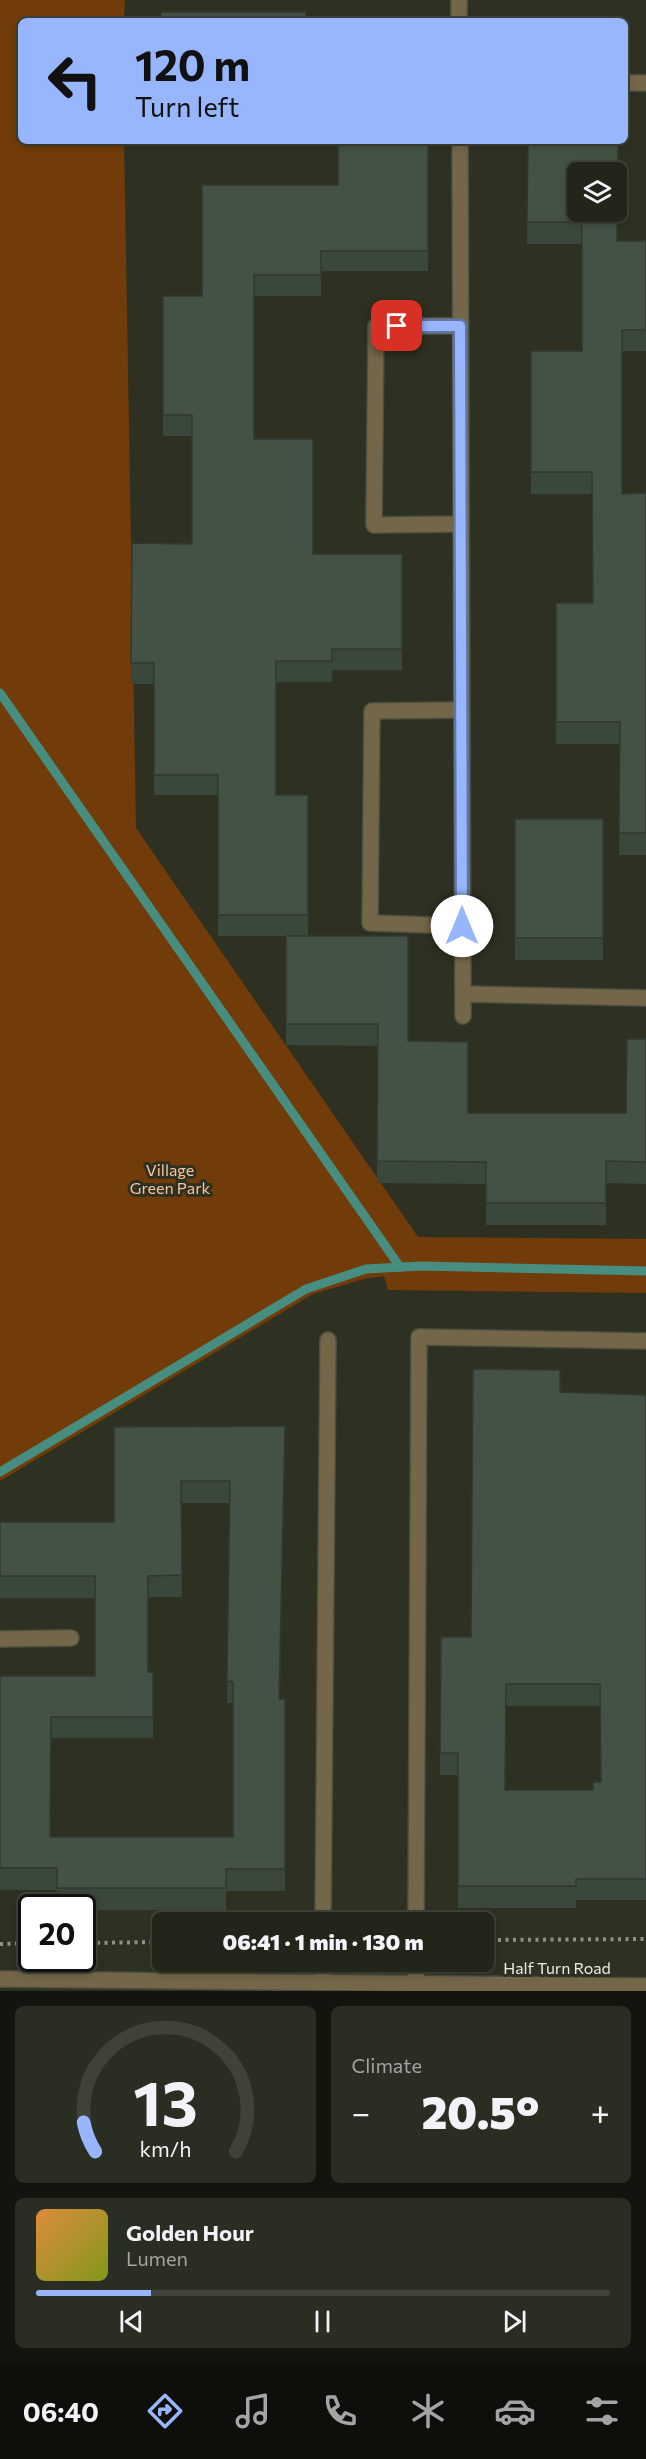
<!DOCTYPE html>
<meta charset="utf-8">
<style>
body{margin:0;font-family:Commissioner,sans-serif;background:#2a2d22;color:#f1f3f6;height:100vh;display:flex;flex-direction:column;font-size:22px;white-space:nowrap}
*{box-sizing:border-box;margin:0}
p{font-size:20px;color:#a2a5a2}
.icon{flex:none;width:33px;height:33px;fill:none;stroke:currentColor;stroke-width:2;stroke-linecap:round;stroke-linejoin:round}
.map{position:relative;height:1991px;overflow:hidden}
.drawer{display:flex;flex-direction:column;gap:15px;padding:15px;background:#13140e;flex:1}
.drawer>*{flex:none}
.hud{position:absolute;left:18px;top:18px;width:610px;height:126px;border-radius:9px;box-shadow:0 3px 9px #0003,0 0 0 2px #3f4238;background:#97b6fd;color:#111;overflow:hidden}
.controls{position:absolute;left:567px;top:162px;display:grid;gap:12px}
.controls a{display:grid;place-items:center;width:60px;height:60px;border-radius:9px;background:#222519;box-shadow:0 3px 9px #0003,0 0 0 2px #3f4238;font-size:30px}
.speed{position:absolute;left:18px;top:1894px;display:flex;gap:12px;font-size:30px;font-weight:700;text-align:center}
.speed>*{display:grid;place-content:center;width:78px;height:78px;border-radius:50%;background:#222519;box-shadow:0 3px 9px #0003,0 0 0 2px #3f4238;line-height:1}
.speed .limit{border:3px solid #111;border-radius:9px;background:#fff;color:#111}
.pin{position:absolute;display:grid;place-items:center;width:51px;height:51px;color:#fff;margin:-26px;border-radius:12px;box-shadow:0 3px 9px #0006}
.me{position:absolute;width:66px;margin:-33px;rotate:0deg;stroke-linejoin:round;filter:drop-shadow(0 0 4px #0008)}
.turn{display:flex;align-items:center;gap:21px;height:126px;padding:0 18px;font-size:27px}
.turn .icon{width:78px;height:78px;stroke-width:2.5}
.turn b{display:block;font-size:42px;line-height:51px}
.big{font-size:45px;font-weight:800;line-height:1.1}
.drawer .widget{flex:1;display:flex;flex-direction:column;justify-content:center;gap:9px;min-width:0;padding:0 21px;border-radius:9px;background:#2a2d22}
.drawer .dial{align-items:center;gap:0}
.dial svg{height:156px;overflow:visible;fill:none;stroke:#3f4238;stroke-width:7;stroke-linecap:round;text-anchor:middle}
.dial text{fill:#f1f3f6;stroke:none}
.song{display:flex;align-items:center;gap:18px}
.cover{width:72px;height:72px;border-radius:9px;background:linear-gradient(135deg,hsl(30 70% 55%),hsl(70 70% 35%))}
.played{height:6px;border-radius:3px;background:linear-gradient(90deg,#97b6fd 20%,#3f4238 20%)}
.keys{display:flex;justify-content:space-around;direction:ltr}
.heat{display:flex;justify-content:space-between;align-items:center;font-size:33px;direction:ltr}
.drawer .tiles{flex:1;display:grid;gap:15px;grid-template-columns:1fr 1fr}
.widget:last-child{grid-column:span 2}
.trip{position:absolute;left:152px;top:1912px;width:342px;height:60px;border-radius:9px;background:#222519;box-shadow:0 3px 9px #0003,0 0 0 2px #3f4238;font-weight:800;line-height:60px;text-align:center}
.tabs{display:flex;height:96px;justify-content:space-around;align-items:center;background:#0e0f0a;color:#a2a5a2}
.tabs .icon{width:42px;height:42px}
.tabs .current{color:#97b6fd}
.tabs b{font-size:27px;color:#f1f3f6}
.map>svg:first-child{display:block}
.green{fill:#713c09}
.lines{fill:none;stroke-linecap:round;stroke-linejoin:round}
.stream{stroke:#488e80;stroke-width:9}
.lane-casing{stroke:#4c4f40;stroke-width:18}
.street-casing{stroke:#4c4f40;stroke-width:18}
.path{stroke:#8f9285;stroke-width:4;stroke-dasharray:3 4.5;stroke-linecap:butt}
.lane{stroke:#746749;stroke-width:15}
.street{stroke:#746749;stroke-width:15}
.wall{fill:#3a473b;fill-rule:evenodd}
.building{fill:#445245;stroke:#303930;stroke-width:1.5;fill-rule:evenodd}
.route-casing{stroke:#6276a4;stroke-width:15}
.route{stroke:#97b6fd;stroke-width:10}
.labels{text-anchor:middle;stroke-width:6;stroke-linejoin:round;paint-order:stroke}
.park-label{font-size:16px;fill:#f9c39c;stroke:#2e3121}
.street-label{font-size:16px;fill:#eaede3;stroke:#2e3121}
</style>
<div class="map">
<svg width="646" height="1991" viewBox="0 0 646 1991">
<rect width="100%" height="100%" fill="#2e3121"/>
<polygon class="green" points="0,0 125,0 124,21 21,21 21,141 124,141 136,828 418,1237 646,1239 646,1293 388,1290 384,1276 364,1279 313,1294 0,1481"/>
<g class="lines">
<g class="stream">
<polyline points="0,693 400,1267"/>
<polyline points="0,1472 306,1289 366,1269 421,1266 646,1271"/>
</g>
<defs>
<g id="lane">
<polyline points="459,0 459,21"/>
<polyline points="626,83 646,83"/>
<polyline points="460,141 463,1016"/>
<polyline points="460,326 376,326 374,525 461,524"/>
<polyline points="461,710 372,711 370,923 462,926"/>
<polyline points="463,994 646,998"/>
<polyline points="0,1639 71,1638"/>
<polyline points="323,1923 328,1340"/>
<polyline points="416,1923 419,1337 646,1341"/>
<polyline points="416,1962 416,1985"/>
<polyline points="323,1983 323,1962"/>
</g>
<polyline id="street" points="0,1979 646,1986"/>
</defs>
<use href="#lane" class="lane-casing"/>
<use href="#street" class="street-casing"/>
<g class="path">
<polyline points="483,1940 646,1939"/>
<polyline points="82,1943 162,1942"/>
<polyline points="0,1944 32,1943"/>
</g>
<use href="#lane" class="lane"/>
<use href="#street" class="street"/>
</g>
<g class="wall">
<polygon points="428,141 428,271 321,271 321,296 254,296 254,439 313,554 402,554 402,670 332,670 332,682 276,682 276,795 308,795 308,936 218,936 218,795 154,795 154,684 131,684 132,543 192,544 192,436 163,436 163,296 202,296 338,185"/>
<polygon points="528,141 617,241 646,241 646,351 622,351 622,494 646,493 646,855 619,855 620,744 556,744 556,603 593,603 592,494 531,494 531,351 582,351 582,244 527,244"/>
<rect x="515" y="819" width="88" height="141"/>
<polygon points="286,936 408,1041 468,1113 626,1113 646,1039 646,1184 606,1183 606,1225 486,1225 486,1184 377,1183 378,1046 286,1045"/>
<path d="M560,1392L646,1395V1900H576V1908H458V1775H440L441,1637H471ZM506,1706H600L601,1782L593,1790H505Z"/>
<path d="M285,1426L280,1699H285V1891H226V1910H82V1908H57V1890H0V1676H95V1598H0V1522H114V1427ZM181,1503H230L227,1703H233V1837H50L51,1738H153V1672H148V1597H182Z"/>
</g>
<g class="building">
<rect x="161" y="12" width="145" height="9"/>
<polygon points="338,141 428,141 428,251 321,251 321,275 254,275 254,439 313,439 313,554 402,554 402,649 332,649 332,661 276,661 276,795 308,795 308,915 218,915 218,775 154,775 154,663 131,663 132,543 192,544 192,415 163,415 163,296 202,296 202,185 338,185"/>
<path d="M528,141H618L617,241H646V330H622V494L646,493V833H619L620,722H556V603H593L592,472H531V351H582V222H527ZM578,172H616V212H578Z"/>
<rect x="515" y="819" width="88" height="119"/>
<polygon points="286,936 408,936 408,1041 468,1042 468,1113 626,1113 627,1039 646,1039 646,1162 606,1161 606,1203 486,1203 486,1162 377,1161 378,1024 286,1024"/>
<path d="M473,1369L560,1370V1392L646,1395V1879H576V1886H458V1753H440L441,1637H471ZM506,1684H600L601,1782H593V1790H505Z"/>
<path d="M285,1426L279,1699H285V1869H226V1888H57V1868H0V1676H95V1576H0V1522H114V1427ZM181,1481H230L227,1681L233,1682V1837H50L51,1717H153V1672H148V1576L182,1575Z"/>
</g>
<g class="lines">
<defs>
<polyline id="route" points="397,326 460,326 462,926"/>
</defs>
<use href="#route" class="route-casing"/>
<use href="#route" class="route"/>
</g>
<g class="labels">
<g class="park-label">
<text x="170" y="1176">Village<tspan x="170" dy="18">Green Park</tspan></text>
</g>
<g class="street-label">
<text x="557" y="1974">Half Turn Road</text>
</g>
</g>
</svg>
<div class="controls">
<a><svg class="icon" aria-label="layers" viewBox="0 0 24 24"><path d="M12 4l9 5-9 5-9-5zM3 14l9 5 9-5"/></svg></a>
</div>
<div class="speed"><div class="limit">20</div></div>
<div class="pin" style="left:397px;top:326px;background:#d93025"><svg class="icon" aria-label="arrive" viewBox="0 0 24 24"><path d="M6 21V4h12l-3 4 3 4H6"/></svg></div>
<svg class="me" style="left:462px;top:926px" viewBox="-20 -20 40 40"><circle r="19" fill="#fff"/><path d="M0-13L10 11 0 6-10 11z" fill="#97b6fd"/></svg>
<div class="trip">06:41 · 1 min · 130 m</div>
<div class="hud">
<div class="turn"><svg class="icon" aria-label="left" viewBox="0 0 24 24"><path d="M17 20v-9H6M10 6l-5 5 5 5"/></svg><div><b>120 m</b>Turn left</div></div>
</div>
</div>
<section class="drawer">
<div class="tiles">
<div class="widget dial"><svg viewBox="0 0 100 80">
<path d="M14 69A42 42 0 1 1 86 69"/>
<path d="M14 69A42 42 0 0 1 8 54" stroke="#97b6fd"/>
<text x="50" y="56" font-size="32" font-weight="700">13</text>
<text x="50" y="72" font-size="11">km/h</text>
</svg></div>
<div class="widget"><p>Climate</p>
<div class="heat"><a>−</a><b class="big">20.5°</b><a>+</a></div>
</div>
<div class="widget">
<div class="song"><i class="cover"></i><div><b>Golden Hour</b><p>Lumen</p></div></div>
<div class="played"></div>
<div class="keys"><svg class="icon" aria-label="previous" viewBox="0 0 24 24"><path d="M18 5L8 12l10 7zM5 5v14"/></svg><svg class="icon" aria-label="pause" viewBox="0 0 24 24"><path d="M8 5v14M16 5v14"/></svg><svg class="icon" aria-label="next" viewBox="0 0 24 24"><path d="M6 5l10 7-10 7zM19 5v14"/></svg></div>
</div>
</div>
</section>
<nav class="tabs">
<b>06:40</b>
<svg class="icon current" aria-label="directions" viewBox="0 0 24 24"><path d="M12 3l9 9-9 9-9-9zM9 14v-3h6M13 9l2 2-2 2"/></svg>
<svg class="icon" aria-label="music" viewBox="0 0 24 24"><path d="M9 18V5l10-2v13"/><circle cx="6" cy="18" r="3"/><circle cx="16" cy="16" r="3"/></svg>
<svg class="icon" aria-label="phone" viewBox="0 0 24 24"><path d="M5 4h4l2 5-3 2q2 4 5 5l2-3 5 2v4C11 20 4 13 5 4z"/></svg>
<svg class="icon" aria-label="climate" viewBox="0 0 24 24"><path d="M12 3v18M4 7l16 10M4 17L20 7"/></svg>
<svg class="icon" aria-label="car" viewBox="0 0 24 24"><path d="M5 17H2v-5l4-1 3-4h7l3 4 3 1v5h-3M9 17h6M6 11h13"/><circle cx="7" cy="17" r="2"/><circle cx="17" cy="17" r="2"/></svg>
<svg class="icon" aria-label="filters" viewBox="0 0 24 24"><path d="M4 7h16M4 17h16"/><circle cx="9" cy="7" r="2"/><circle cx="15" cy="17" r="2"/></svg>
</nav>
